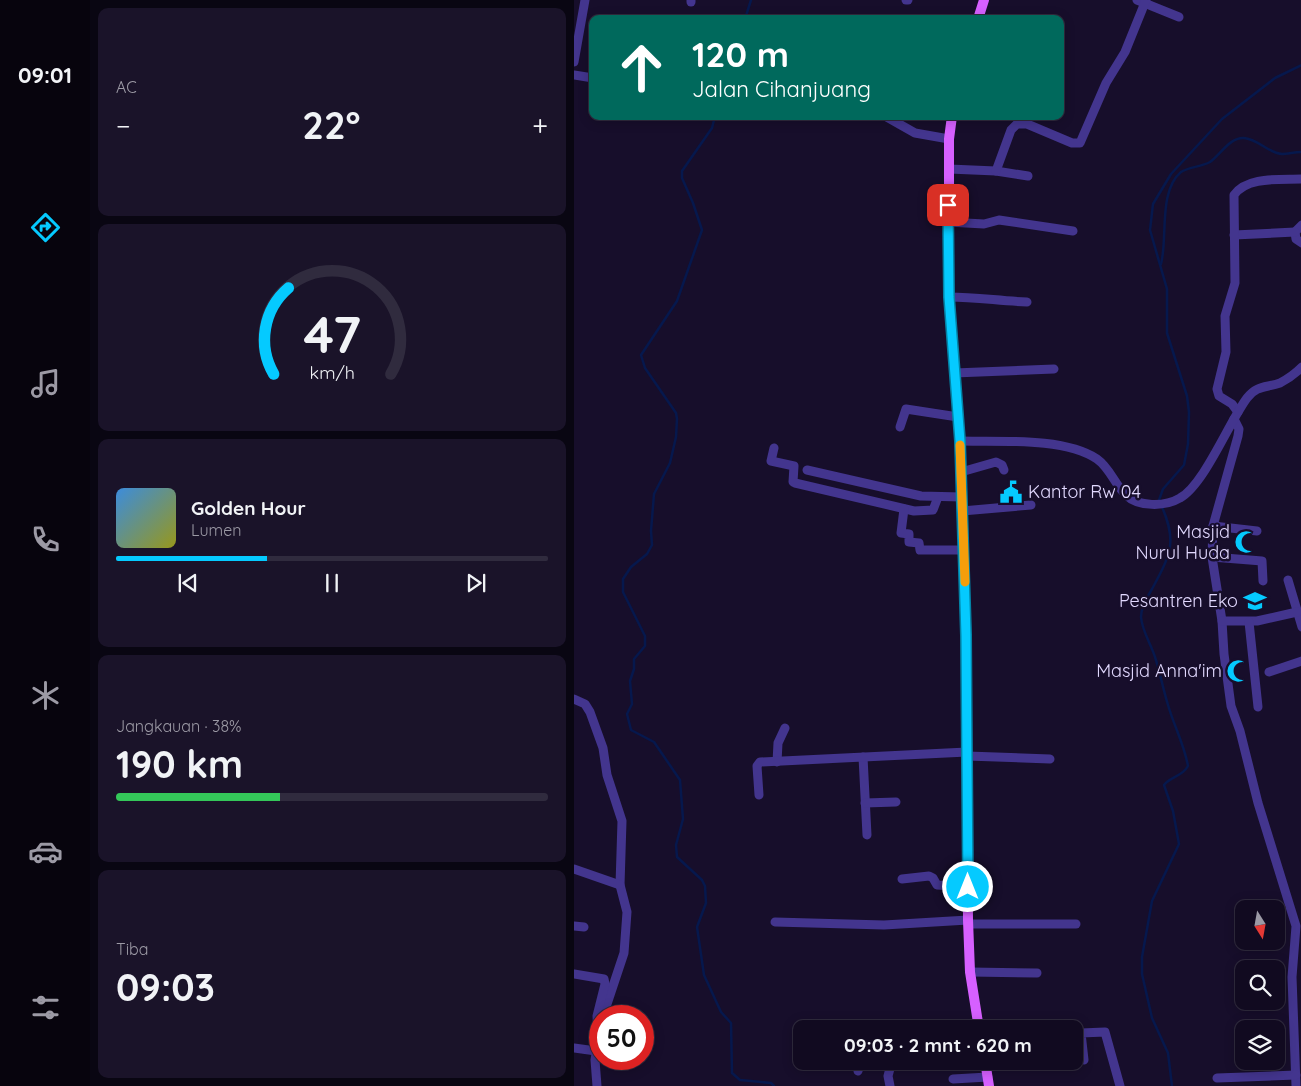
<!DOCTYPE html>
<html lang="id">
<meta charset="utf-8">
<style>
body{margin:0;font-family:Quicksand,sans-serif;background:#1a1329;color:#f1f3f6;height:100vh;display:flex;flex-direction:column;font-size:19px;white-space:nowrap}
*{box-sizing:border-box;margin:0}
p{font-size:16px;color:#9c9aa5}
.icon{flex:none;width:28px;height:28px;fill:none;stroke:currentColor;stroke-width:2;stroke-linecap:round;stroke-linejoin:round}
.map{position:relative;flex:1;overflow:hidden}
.sheet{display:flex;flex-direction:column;gap:8px;padding:8px;background:#090612;width:484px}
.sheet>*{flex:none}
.top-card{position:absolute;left:15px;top:15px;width:475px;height:105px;border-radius:10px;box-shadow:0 2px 12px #0003,0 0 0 1px #302b3e;background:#00695c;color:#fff;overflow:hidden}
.needle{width:32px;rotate:169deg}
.controls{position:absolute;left:661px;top:900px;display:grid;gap:10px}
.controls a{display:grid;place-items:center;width:50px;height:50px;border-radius:10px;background:#110a20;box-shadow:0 2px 12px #0003,0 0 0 1px #302b3e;font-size:25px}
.speed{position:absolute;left:15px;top:1005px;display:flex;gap:10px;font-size:25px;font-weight:700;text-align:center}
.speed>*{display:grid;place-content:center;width:65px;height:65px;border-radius:50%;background:#110a20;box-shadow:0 2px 12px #0003,0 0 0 1px #302b3e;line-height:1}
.speed .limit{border:8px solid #d22;background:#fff;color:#111}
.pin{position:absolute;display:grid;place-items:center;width:42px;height:42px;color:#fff;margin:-21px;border-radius:10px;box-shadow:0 2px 8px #0006}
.me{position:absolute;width:55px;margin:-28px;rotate:0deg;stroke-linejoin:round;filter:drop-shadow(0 0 4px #0008)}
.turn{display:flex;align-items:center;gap:18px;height:105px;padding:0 20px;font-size:22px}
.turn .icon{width:65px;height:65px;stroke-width:2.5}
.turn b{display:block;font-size:35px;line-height:42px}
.big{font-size:38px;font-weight:700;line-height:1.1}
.sheet .tile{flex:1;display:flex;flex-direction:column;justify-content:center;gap:8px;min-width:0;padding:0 18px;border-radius:10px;background:#1a1329}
.sheet .dial{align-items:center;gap:0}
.dial svg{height:130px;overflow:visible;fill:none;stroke:#302b3e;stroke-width:7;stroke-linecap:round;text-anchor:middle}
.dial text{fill:#f1f3f6;stroke:none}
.song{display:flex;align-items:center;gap:15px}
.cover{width:60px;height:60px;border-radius:8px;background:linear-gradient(135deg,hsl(210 70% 55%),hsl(60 70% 35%))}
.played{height:5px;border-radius:2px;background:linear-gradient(90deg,#05caff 35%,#302b3e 35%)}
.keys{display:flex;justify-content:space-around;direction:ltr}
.heat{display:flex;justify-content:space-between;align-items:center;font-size:28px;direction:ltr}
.charge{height:8px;border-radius:4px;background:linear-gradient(90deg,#34c759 38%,#302b3e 0)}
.trip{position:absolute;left:219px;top:1020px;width:290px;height:50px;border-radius:10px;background:#110a20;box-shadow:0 2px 12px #0003,0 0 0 1px #302b3e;font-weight:700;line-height:50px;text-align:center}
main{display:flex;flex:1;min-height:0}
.dock{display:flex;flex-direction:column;width:90px;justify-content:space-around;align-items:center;background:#07040d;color:#9c9aa5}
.dock .icon{width:35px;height:35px}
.dock .on{color:#05caff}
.dock b{font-size:22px;color:#f1f3f6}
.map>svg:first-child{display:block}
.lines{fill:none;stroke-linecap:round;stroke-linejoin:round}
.stream{stroke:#06184d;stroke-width:2.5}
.minor{stroke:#43358e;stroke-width:9}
.major{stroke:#d660ff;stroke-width:10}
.route-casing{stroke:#0383a6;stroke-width:12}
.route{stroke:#05caff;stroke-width:9}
.slow{stroke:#f59e0b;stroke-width:9}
.labels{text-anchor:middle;stroke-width:5;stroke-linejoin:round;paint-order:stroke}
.poi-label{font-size:18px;fill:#e2d9ff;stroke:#170e2b;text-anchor:end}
</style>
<main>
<nav class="dock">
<b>09:01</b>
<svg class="icon on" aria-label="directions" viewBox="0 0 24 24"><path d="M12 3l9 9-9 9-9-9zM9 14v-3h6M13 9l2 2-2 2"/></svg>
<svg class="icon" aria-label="music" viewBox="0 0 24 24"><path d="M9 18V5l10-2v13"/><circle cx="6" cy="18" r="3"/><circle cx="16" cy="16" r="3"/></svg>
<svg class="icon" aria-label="phone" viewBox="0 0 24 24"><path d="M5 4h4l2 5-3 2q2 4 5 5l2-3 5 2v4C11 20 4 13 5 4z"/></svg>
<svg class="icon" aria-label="climate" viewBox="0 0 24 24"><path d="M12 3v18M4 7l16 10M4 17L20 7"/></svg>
<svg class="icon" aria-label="car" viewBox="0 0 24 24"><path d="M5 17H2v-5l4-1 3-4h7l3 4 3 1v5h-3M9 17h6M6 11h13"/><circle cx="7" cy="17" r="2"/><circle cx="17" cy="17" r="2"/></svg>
<svg class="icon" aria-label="filters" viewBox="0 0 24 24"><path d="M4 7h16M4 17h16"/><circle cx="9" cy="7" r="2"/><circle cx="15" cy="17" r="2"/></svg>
</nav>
<section class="sheet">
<div class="tile"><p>AC</p>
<div class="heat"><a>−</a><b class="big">22°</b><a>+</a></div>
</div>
<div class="tile dial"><svg viewBox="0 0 100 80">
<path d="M14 69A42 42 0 1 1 86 69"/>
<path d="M14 69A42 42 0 0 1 23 16" stroke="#05caff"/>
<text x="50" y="56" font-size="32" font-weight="700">47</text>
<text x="50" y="72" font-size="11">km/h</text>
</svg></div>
<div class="tile">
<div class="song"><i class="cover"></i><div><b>Golden Hour</b><p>Lumen</p></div></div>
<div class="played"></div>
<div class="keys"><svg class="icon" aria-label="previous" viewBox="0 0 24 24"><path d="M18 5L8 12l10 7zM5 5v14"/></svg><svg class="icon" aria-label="pause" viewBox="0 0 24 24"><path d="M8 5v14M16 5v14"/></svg><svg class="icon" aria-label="next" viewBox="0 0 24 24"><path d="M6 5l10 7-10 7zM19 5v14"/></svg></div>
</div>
<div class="tile"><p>Jangkauan · 38%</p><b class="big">190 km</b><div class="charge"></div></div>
<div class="tile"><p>Tiba</p><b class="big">09:03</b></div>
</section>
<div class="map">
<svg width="728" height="1086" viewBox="0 0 728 1086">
<rect width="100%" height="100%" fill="#170e2b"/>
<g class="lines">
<g class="stream">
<polyline points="171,19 177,0"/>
<polyline points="141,116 138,128 108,171 108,178 119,203 128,230 103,301 67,355 71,368 102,413 103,419 102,437 96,463 80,494 77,531 78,545 73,554 57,567 49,579 49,592 71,636 71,646 60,659 60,669 56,681 58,704 53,714 57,730 80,742 106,780 109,819 102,845 103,857 128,880 131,886 132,903 123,927 130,975 147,1012 157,1023 158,1073 166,1080 197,1083 200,1086"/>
<path d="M587,264C594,239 584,191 607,172C614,167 627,167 636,162C646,155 656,137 670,138C684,139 694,153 708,154C714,154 721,152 728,152"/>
<path d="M598,1086L594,1053L578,1018L568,974V957L578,901L605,844L599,811L590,785C597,776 608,777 614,766C610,744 600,726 594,705C589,689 586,672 581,657C577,644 568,631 567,617C567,607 573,597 578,589C599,551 603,539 585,500L589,489L610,465L614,444L615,412L613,396L593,333V289L576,230L579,204L597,174L648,119L701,78L728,65"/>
</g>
<g class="minor">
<polyline points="117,0 117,2"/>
<polyline points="332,0 334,0"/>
<polyline points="563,0 605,17"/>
<polyline points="0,62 11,0"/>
<polyline points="0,75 19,78"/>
<polyline points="311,116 341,133 375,139"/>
<polyline points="375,169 422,171 454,176"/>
<polyline points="422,171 437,130 443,124 453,124 498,143 506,143 532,83 551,52 572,0"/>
<polyline points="374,222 410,224 425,220 499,231"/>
<polyline points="728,225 721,232 722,239 728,243"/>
<polyline points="660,235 721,232"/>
<path d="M375,297C402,297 426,301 453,302"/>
<polyline points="380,373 480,369"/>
<path d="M664,412L658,404L645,396L643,389L652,352L651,316L661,283L660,195C673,176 706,180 728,179"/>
<polyline points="660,419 665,429 664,436 639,526 638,557 648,621 650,654 657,706 666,731 684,803 722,926 718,977 722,1086"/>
<polyline points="326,427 332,409 384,417"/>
<path d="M386,441C425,442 490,437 523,459C536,468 541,485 552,495C564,507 591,507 606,498C630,485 655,422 673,398C683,385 692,388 706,383C714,379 721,374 728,367"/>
<polyline points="200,448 197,461 220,466 219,482 221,483 340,511 359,510 364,497"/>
<polyline points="233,470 347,496 388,497"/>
<polyline points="387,472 422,462 428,465 430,470"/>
<polyline points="330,509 327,533 335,534 335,542 345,543 346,550 389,550"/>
<polyline points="388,511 457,505"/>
<polyline points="639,526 683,531"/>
<polyline points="638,557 688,561 689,581"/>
<polyline points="714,580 728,627"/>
<polyline points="648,621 683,621 723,612"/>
<polyline points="675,622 684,707"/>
<polyline points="695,672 728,661"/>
<polyline points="0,699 11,704 16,712 29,748 33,775 48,821 46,885 53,912 50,953 29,1016"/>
<polyline points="393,756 476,759"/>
<polyline points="289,757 293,835"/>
<polyline points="203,762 204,743 211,728"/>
<polyline points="185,795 183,766 186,762 393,752"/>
<polyline points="291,803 322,802"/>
<polyline points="0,869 46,885"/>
<polyline points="328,879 355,876 359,878 363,885 394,887"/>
<polyline points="201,922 310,925 394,920"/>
<polyline points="394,924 502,924"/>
<polyline points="0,926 10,927"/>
<polyline points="396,972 463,973"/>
<polyline points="0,974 30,979 31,984 23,1016 24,1034"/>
<polyline points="369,1029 404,1025"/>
<polyline points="0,1048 22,1051"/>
<polyline points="510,1060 507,1033 531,1032 546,1086"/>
<polyline points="284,1071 287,1061"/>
<polyline points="643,1078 722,1075"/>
<polyline points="379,1079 414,1077"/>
<polyline points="23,1086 21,1060 26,1029"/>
<polyline points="316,1086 314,1076 318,1061"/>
</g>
<g class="major">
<polyline points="404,19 410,0"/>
<polyline points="378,116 375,139 375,297 386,441 392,635 394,920 396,972 405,1029"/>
<polyline points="411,1061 415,1086"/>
</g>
</g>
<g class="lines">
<defs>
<polyline id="route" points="374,205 375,297 386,441 392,635 394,887"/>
</defs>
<use href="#route" class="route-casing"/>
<use href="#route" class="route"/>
<polyline class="slow" points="386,445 391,582"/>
</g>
<defs>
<symbol id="civic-bare" viewBox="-9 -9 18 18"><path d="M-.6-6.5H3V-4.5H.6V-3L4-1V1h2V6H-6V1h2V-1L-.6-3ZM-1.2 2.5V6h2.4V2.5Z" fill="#05caff" stroke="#170e2b" stroke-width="2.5" paint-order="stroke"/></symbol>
<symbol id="mosque-bare" viewBox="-9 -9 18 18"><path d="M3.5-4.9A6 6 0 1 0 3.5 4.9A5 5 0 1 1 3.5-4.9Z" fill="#05caff" stroke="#170e2b" stroke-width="2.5" paint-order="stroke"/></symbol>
<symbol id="school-bare" viewBox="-9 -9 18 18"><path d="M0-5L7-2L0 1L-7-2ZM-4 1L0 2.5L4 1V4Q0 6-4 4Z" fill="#05caff" stroke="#170e2b" stroke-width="2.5" paint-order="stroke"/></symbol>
</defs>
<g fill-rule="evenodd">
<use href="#civic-bare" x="421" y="476" width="32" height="32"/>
<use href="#mosque-bare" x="656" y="526" width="32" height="32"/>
<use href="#school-bare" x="665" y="585" width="32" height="32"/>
<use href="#mosque-bare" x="648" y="655" width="32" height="32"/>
</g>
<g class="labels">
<g class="poi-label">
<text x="454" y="498" text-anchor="start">Kantor Rw 04</text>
<text x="656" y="538">Masjid<tspan x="656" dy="21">Nurul Huda</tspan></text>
<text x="664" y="607">Pesantren Eko</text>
<text x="648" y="677">Masjid Anna'im</text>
</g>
</g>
</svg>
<div class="controls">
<a><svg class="needle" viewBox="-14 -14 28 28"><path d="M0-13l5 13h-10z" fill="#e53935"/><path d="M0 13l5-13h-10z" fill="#9c9aa5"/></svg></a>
<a><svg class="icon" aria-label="search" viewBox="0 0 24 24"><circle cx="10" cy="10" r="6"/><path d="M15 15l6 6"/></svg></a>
<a><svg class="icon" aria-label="layers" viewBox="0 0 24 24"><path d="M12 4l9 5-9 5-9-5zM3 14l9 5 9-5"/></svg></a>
</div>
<div class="speed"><div class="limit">50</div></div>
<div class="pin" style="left:374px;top:205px;background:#d93025"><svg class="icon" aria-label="arrive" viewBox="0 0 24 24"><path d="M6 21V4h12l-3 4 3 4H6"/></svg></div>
<svg class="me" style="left:394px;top:887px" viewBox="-20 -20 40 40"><circle r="17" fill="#05caff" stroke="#fff" stroke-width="3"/><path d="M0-11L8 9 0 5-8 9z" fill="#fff"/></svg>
<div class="trip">09:03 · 2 mnt · 620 m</div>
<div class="top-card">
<div class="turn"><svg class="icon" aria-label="ahead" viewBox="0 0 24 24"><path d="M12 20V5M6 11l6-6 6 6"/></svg><div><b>120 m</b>Jalan Cihanjuang</div></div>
</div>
</div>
</main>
